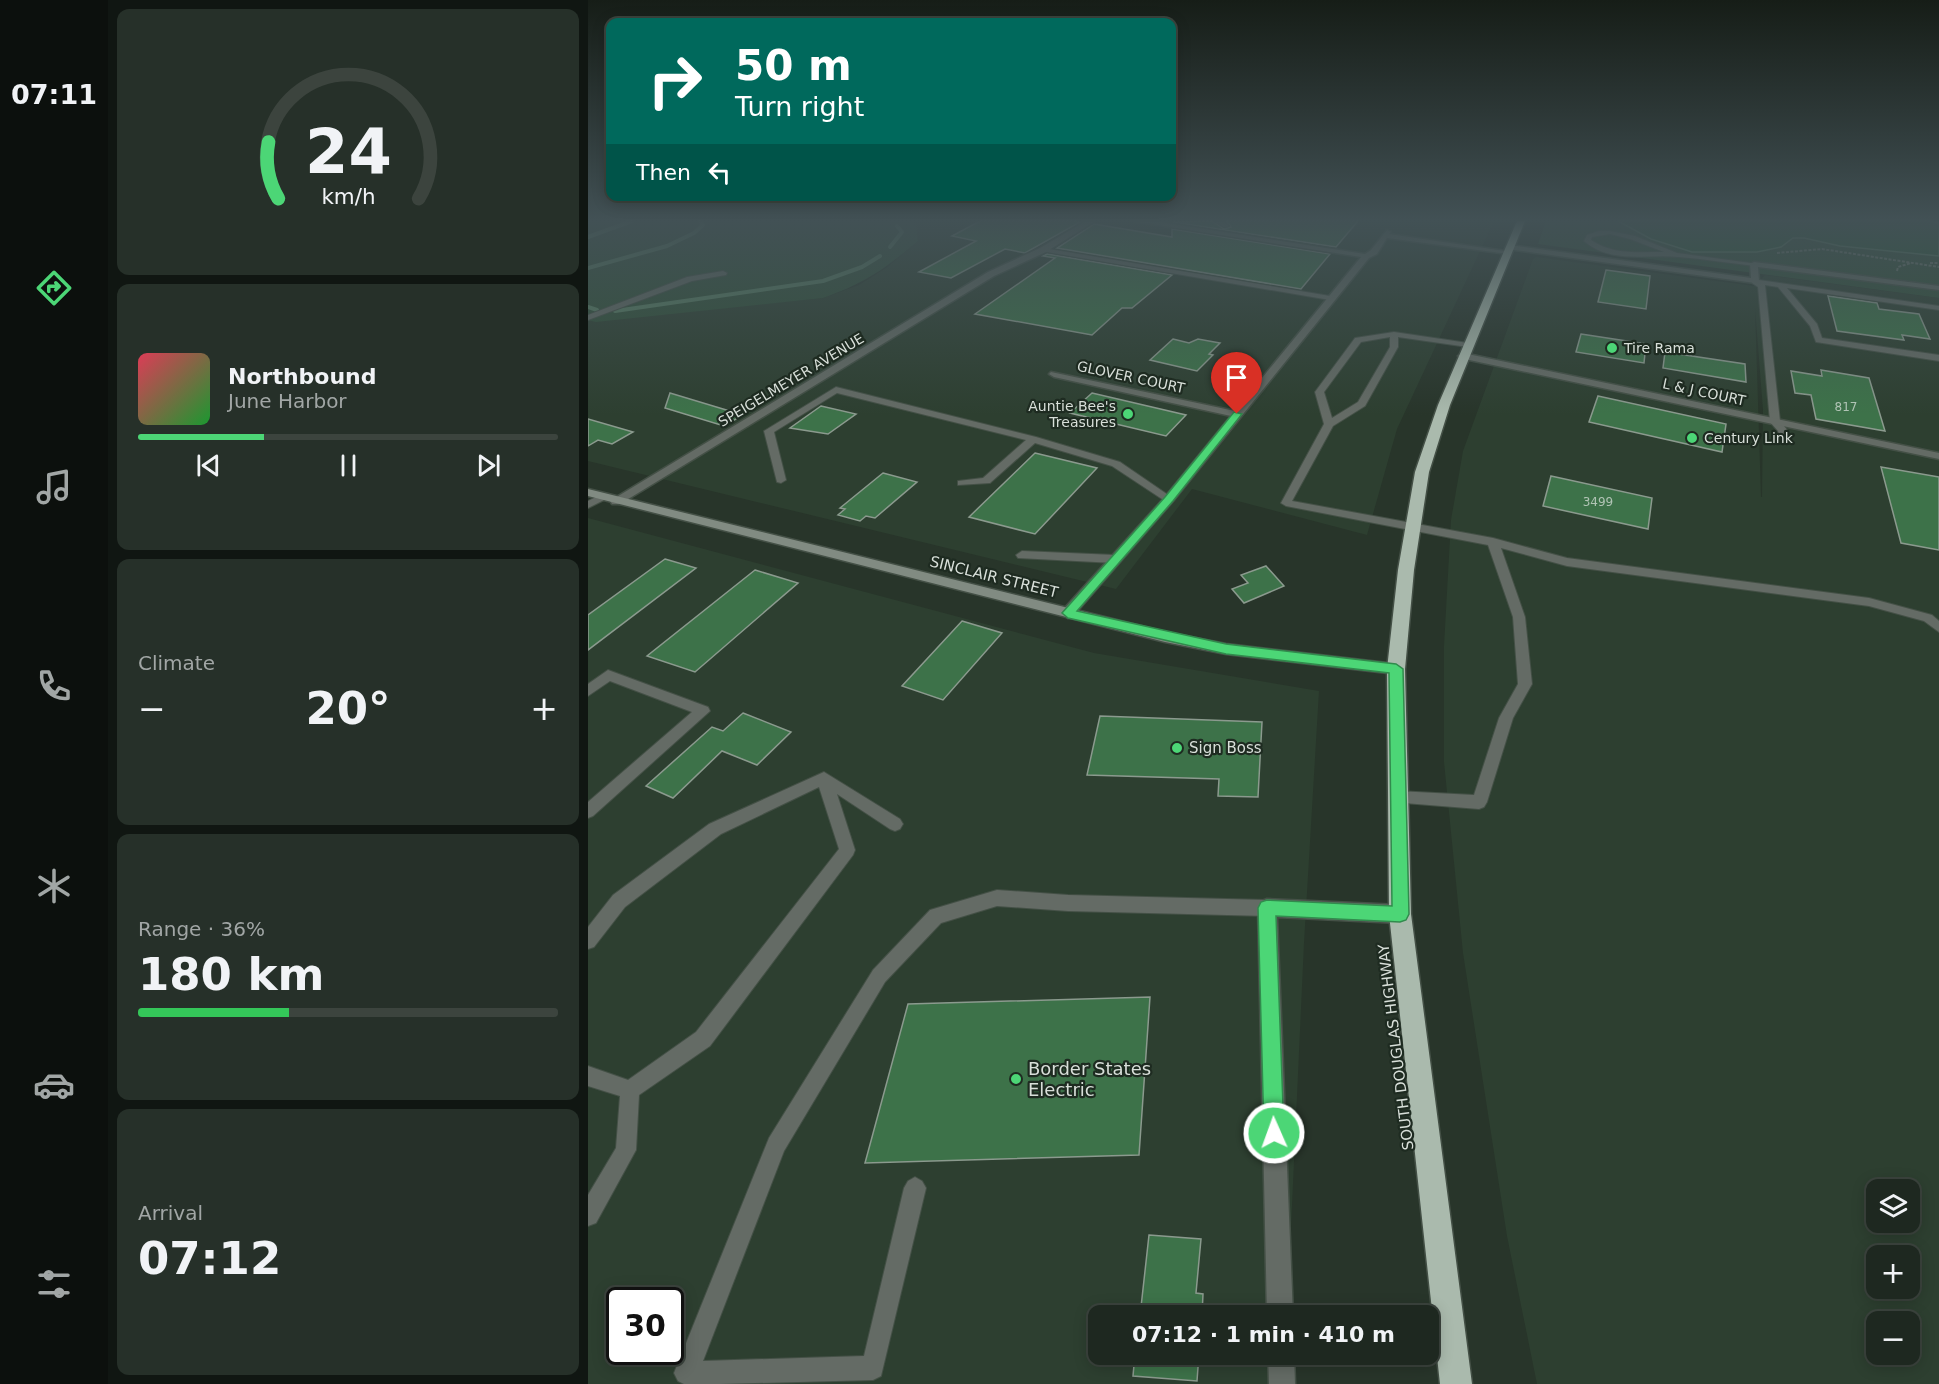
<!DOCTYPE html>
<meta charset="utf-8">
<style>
body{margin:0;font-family:"DejaVu Sans",sans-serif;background:#263029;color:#f1f3f6;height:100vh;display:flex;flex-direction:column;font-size:22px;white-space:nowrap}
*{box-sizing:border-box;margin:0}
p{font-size:20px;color:#a1a6a5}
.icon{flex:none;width:33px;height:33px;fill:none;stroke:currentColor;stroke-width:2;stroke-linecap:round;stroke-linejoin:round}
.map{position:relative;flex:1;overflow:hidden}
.sheet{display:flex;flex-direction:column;gap:9px;padding:9px;background:#101612;width:480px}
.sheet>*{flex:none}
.top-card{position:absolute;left:18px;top:18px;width:570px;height:183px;border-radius:12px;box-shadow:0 3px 15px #0003,0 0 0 2px #3c443e;background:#00695c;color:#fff;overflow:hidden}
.controls{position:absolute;left:1278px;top:1179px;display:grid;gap:12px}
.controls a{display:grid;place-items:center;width:54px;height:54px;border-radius:12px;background:#1e2820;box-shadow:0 3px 15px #0003,0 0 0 2px #3c443e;font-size:30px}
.speed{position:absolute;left:18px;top:1287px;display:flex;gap:12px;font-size:30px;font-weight:700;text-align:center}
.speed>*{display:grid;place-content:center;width:78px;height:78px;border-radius:50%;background:#1e2820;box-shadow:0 3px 15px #0003,0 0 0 2px #3c443e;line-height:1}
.speed .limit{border:3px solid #111;border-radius:9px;background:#fff;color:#111}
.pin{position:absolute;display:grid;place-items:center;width:51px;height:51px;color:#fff;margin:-62px -26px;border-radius:50% 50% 50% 0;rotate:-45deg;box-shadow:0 0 6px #0007}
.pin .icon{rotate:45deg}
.me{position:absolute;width:66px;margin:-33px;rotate:358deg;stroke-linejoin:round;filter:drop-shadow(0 0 4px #0008)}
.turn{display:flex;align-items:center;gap:21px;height:126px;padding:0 30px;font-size:27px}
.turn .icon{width:78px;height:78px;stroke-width:2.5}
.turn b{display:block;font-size:42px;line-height:51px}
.then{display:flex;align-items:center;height:57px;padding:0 30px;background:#0003;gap:12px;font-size:22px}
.big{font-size:45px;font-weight:700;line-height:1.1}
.sheet .tile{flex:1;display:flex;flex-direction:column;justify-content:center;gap:9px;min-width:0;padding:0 21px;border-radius:12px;background:#263029}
.sheet .dial{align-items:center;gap:0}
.dial svg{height:156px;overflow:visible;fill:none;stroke:#3c443e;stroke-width:7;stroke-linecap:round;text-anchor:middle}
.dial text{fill:#f1f3f6;stroke:none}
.song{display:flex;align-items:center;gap:18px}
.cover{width:72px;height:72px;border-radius:9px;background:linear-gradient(135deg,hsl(350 70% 55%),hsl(130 70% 35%))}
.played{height:6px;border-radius:3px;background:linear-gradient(90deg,#4cd676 30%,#3c443e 30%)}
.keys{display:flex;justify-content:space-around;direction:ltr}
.heat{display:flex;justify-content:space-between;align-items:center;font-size:33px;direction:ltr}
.charge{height:9px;border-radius:4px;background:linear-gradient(90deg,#34c759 36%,#3c443e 0)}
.trip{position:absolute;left:500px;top:1305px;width:351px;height:60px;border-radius:12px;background:#1e2820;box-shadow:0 3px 15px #0003,0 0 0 2px #3c443e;font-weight:700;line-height:60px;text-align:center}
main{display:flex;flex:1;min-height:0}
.tab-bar{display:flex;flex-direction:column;width:108px;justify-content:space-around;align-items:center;background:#0c100d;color:#a1a6a5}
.tab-bar .icon{width:42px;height:42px}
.tab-bar .current{color:#4cd676}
.tab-bar b{font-size:27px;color:#f1f3f6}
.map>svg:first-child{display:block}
.built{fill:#2d3f30;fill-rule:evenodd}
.green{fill:#305037}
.water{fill:#235932;stroke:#598164;stroke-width:1.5}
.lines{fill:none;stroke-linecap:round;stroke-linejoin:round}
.stream{stroke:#598164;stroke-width:4}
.building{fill:#3d7249;stroke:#8b9a8e;stroke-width:1.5}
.lane-casing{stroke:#445046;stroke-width:2}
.street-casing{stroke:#445046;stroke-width:3}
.secondary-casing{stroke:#445046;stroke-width:3}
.highway-casing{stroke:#445046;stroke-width:3}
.path{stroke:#747f76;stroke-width:2;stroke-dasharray:3 1.5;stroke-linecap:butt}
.lane{fill:#646b65;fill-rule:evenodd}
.street{fill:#646b65;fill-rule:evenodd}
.secondary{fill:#818b82;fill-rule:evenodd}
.highway{fill:#aabaad;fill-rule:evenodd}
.route{fill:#4cd676;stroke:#318b4d;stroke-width:1.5}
.poi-dot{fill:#4cd676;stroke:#1e2b21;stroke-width:2}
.labels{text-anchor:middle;stroke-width:4.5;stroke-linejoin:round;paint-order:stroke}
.number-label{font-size:12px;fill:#b1c4b5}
.far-poi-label{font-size:14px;fill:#d8dfd9;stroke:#1e2b21;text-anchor:start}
.far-street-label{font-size:14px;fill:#d8dfd9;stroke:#1e2b21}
.street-label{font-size:15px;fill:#d8dfd9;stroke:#1e2b21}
.poi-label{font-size:15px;fill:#d8dfd9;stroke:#1e2b21;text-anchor:start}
.near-poi-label{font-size:18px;fill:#d8dfd9;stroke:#1e2b21;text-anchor:start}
</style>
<main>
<nav class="tab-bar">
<b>07:11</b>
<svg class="icon current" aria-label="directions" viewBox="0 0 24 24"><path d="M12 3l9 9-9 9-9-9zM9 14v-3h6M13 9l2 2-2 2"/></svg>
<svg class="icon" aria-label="music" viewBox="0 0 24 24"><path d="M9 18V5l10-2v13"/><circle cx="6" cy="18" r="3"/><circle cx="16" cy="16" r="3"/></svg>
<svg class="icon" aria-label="phone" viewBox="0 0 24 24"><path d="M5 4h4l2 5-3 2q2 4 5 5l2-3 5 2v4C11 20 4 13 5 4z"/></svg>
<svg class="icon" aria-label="climate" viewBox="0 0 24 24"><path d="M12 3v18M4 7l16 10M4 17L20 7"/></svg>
<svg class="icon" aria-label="car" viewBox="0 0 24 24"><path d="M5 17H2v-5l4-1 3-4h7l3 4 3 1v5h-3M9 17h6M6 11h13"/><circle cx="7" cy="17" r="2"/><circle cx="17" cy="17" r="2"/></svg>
<svg class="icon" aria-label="filters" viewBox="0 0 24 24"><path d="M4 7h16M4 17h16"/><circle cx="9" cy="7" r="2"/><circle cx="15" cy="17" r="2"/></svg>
</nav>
<section class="sheet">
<div class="tile dial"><svg viewBox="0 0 100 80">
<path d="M14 69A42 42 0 1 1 86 69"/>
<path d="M14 69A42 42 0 0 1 9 40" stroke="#4cd676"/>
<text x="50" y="56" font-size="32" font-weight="700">24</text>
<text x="50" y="72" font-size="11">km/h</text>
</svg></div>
<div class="tile">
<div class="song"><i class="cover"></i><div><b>Northbound</b><p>June Harbor</p></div></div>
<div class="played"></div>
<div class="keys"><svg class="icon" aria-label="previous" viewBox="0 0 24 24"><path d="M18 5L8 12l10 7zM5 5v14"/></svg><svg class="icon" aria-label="pause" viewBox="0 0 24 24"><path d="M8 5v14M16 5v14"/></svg><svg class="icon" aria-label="next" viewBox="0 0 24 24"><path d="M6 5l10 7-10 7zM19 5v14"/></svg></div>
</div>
<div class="tile"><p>Climate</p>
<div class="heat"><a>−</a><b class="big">20°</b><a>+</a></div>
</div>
<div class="tile"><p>Range · 36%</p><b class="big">180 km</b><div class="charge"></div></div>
<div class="tile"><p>Arrival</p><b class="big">07:12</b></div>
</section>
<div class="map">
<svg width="1351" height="1384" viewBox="0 0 1351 1384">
<rect width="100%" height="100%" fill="#28352a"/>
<g class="built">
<polygon points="323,221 906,221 809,429 779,535 604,489 528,589 0,461 0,320 235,298 271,285 298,268 330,241 328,224"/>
<path d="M948,257L1166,286L1177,275L1351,298V1384H949L919,1236L875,953L856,762V646L863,520L875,451L945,259ZM1167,308L1175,410L1174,497H1173ZM1288,1190H1322V1222H1288ZM1288,1256H1322V1288H1288ZM1288,1322H1322V1354H1288Z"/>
<path d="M0,518L506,653L731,691L716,943L699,1315L510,1316V1354L697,1355L696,1384H0ZM32,1300H82V1352H32Z"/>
</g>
<g class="green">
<path d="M0,221H323L328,224L330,241C297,269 277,283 235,298L8,322L0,320Z"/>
<polygon points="958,221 1351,221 1351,298 950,244"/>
</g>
<polygon class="water" points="1030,221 1343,221 1351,224 1351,256 1252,246 1216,238 1205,238 1193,247 1169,252 1104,252 1063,239"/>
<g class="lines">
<g class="stream">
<polyline points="0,237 44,221"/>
<polyline points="302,247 314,232 309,226"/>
<polyline points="0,268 79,246 106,233 115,225 112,221"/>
<polyline points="0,307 9,310"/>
<polyline points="27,311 235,281 274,267 292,256"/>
</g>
</g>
<g class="building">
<polygon points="392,221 487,221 492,222 437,253 417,249 363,278 331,272 388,241 364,236"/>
<polygon points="624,221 636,229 643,227 638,221 770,221 748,247 585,222"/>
<polygon points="506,224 584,237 584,229 742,254 713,289 469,248"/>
<polygon points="459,254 584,275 544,308 534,308 504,335 387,314 467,258 455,256"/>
<polygon points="1018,270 1062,276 1058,309 1010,302"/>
<polygon points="1240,296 1289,303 1291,309 1331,314 1342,339 1314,335 1316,340 1249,331"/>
<polygon points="993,334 1058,344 1056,363 988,352"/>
<polygon points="585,339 601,343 610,339 632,343 621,354 625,355 609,371 562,360"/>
<polygon points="1077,352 1157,364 1158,382 1075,368"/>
<polygon points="1233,370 1281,378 1297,431 1228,419 1223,395 1207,393 1203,371 1234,376"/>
<polygon points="82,393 155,415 136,426 77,408"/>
<polygon points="504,393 598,415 578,436 482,413"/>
<polygon points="1010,396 1138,424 1134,452 1001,422"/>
<polygon points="233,406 268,414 240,434 202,428"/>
<polygon points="0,419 45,432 24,444 10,440 0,446"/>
<polygon points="447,453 509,468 447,534 381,517"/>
<polygon points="1293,467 1351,477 1351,550 1313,543"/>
<polygon points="295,473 329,482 287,518 278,516 272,521 250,515 257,509 252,508"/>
<polygon points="963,476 1064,498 1060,529 955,506"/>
<polygon points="77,559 108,568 0,650 0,615"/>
<polygon points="678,566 696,586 656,603 644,589 660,583 653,575"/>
<polygon points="167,570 210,583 107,672 59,656"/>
<polygon points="374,621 414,633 355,700 314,686"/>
<polygon points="155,713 203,732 169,765 134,751 85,798 58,786 124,727 135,731"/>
<polygon points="512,716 674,722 670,797 630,796 631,779 499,775"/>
<polygon points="562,997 551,1155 277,1163 320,1004"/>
<polygon points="561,1235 613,1239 608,1293 615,1294 614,1316 552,1316"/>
<polygon points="547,1354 611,1354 609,1381 545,1376"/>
</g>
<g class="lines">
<defs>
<g id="lane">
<polygon points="626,221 634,221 641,226 636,227"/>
<path d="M1011,231H1022L1047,236L1089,253L1170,264L1166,266C1141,263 1116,259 1091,257C1060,254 1022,264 996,241L999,235ZM1022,234L1042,239L1076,252C1050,252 1025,255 1003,240L1004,237Z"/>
<polygon points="455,248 742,296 746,298 742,300 453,251"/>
<polygon points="135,271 139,273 138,275 104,281 0,320 0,315 99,277"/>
<polygon points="1164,279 1351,306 1351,310 1199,288 1229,324 1234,338 1351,355 1351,361 1228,342 1222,326 1190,287 1177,285 1192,421 1200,431 1197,442 1191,442 1190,431 1182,422 1170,287 1164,283"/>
<path d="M806,332L880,343L884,345L880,347L810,337V347L777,406L745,426L704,501L905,538L979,558L1281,598L1344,615L1351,621V632L1336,621L1281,606L979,566L913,548L937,617L944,684L925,718L899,802L896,807L891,809L804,802L801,797L804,792L809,791L886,795L911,718L930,684L925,617L900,545L698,506L693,503L736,424L727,392L767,338ZM802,337V347L770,402L744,418L736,392L773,342Z"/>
<polygon points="248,387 448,437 532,462 586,499 581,502 577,501 524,466 447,443 402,483 370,485 370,481 395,478 438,440 249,393 186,432 198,480 193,483 189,482 176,431"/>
<polygon points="14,494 18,495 18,499 0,508 0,501"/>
<polygon points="434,551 527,555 533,559 527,563 430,558 428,555"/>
<polygon points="20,670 120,707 122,711 5,816 0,818 0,802 104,712 22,681 0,696 0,684"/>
<polygon points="236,772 312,819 315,824 312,829 307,831 302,829 249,794 267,850 265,855 122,1046 51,1095 48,1150 8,1223 0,1226 0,1195 28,1148 32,1096 0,1086 0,1066 40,1080 108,1032 251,849 231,787 133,834 37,907 6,947 0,949 0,927 25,895 121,824"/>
<polygon points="409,890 480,895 679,900 685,902 687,908 685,914 679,916 480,911 409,906 353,923 297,982 196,1151 115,1361 276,1356 316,1188 320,1181 327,1177 334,1181 338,1188 293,1376 285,1380 132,1384 96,1384 90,1381 86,1373 181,1138 285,970 342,910"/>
</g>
<g id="street">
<polygon points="498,221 507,221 458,252 406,276 32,504 24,504 22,501 400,272 452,248"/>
<polygon points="545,221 565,221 777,254 783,250 799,230 803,232 801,234 924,252 920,254 799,238 789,254 781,258 585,501 485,616 480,618 473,613 475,610 577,497 643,416 466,377 461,374 463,372 647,411 773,257"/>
<polygon points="922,245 1163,278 1162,264 1166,262 1351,286 1351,290 1170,267 1171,281 1167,283 919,249"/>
<polygon points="875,353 1351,453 1351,459 872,358 870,356"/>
<polygon points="679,899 812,905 819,908 821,914 819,920 812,923 689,917 705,1316 679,1316 670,908 672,902"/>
<polygon points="680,1354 706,1354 707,1384 681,1384"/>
</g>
<polygon id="secondary" points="0,489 577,632 638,644 808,664 815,669 808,674 638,654 577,642 0,496"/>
<polygon id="highway" points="929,221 937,221 862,405 841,472 826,570 817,669 823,914 884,1384 852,1384 801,914 799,669 810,570 827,472 850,405"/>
</defs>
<use href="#lane" class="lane-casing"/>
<use href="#street" class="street-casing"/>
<use href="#secondary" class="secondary-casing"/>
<use href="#highway" class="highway-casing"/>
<g class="path">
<polyline points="1348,221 1351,223"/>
<polyline points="1189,253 1234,249 1351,267"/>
<polyline points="1342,263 1351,263"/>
<polyline points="1309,271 1310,267 1323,263"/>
</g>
<use href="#lane" class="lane"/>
<use href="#street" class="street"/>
<use href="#secondary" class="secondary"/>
<use href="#highway" class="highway"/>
</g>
<linearGradient id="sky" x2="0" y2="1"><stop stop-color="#161d17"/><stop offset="0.53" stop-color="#425155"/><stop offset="1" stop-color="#425155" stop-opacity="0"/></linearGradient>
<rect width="1351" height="415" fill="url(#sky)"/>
<polygon class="route" points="646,412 654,414 585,501 489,611 638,644 808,664 815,669 821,914 818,920 812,922 688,916 696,1133 693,1140 686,1143 679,1140 676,1133 670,908 673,902 679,900 804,906 801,673 638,654 480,618 474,613 577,497"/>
<g class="poi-dot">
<circle cx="1024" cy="348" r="6"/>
<circle cx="540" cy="414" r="6"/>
<circle cx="1104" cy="438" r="6"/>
<circle cx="589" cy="748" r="6"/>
<circle cx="428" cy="1079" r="6"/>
</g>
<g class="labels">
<g class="number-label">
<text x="1258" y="411">817</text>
<text x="1010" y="506">3499</text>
</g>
<g class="far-poi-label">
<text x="1036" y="353">Tire Rama</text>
<text x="528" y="411" text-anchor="end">Auntie Bee's<tspan x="528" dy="16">Treasures</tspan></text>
<text x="1116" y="443">Century Link</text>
</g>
<g class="far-street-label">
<text transform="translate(543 377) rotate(12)" y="5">GLOVER COURT</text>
<text transform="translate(203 380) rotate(-31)" y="5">SPEIGELMEYER AVENUE</text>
<text transform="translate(1116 392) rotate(12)" y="5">L &amp; J COURT</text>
</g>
<g class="street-label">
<text transform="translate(406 577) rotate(14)" y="5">SINCLAIR STREET</text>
<text transform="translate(808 1047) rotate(-97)" y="5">SOUTH DOUGLAS HIGHWAY</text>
</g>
<g class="poi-label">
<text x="601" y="753">Sign Boss</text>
</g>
<g class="near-poi-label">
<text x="440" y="1075">Border States<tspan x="440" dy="21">Electric</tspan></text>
</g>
</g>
</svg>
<div class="controls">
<a><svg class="icon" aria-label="layers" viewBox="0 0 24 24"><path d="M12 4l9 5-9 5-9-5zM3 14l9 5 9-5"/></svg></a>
<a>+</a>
<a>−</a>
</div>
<div class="speed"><div class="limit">30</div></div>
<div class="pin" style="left:649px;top:414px;background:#d93025"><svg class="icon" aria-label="arrive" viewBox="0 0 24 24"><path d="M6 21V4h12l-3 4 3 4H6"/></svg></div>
<svg class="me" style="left:686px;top:1133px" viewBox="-20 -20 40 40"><circle r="17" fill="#4cd676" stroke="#fff" stroke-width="3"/><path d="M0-11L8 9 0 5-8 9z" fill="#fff"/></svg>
<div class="trip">07:12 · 1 min · 410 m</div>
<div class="top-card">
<div class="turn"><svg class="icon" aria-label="right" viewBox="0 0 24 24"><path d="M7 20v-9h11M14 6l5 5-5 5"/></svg><div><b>50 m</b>Turn right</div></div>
<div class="then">Then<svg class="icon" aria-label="left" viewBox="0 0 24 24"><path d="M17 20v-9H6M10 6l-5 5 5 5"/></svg></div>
</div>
</div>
</main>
